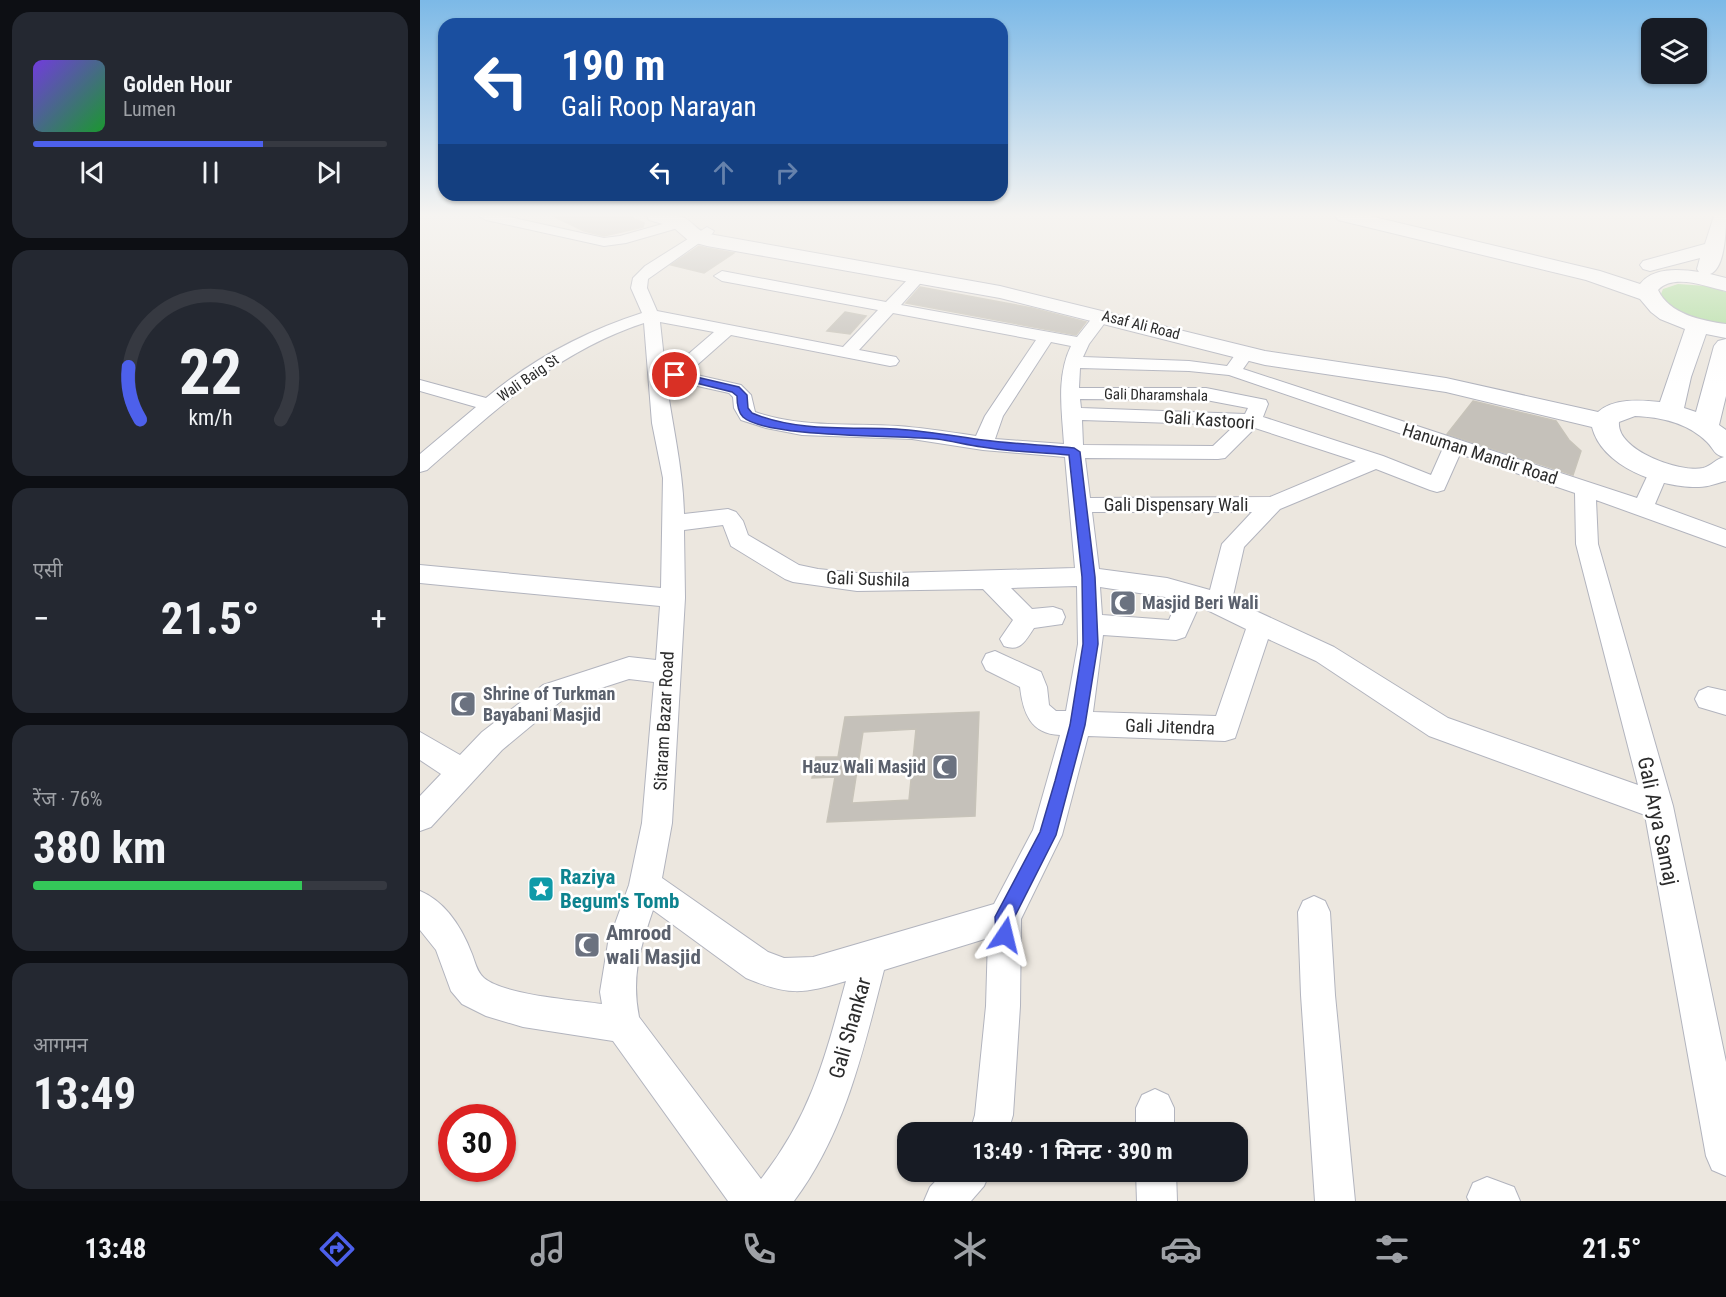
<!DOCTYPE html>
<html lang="hi">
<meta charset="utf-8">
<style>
body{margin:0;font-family:"Roboto Condensed","Noto Sans Devanagari",sans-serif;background:#242831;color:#f1f3f6;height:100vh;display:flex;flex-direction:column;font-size:22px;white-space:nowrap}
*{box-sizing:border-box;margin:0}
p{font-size:20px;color:#9ea1a6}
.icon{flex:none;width:33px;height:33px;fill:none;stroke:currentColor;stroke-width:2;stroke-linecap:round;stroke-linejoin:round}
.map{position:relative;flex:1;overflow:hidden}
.details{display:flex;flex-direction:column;gap:12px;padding:12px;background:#0d0f14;width:420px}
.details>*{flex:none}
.banner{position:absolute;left:18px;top:18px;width:570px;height:183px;border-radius:18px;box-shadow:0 2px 4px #0004;background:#1a4fa0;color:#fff;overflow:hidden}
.fabs{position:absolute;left:1221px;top:18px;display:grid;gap:12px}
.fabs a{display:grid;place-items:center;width:66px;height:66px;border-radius:12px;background:#171b24;box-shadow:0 2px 4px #0004;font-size:30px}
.speed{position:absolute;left:18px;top:1104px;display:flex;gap:12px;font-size:30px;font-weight:700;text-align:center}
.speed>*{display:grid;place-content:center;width:78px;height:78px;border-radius:50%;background:#171b24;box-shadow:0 2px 4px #0004;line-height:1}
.speed .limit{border:9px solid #d22;background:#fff;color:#111}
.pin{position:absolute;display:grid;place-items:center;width:51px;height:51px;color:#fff;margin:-26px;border:3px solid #fff;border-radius:50%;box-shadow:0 2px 6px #0007}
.me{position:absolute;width:66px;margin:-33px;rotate:10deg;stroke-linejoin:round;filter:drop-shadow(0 0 4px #0008)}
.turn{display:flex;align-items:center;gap:21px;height:126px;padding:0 24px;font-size:27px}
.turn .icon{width:78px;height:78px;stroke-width:2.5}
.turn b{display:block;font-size:42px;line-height:51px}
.lanes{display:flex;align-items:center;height:57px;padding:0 24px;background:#0003;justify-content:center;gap:30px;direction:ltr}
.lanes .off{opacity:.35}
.big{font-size:45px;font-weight:700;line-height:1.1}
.details .widget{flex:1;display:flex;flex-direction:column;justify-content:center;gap:9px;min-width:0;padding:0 21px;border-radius:18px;background:#242831}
.details .dial{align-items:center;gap:0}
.dial svg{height:156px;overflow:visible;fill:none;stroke:#363941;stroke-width:7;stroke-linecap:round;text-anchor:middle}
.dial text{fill:#f1f3f6;stroke:none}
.song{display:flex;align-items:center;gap:18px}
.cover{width:72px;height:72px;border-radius:9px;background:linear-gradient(135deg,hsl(260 70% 55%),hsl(130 70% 35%))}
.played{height:6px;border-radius:3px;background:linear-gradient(90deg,#4d60eb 65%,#363941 65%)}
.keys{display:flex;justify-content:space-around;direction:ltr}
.heat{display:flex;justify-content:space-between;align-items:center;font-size:33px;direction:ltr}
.charge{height:9px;border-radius:4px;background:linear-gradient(90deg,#34c759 76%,#363941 0)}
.trip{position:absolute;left:477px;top:1122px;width:351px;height:60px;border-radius:18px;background:#171b24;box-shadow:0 2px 4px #0004;font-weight:700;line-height:60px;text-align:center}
.menu{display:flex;height:96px;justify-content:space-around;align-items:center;background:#090b0e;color:#9ea1a6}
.menu .icon{width:42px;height:42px}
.menu .on{color:#4d60eb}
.menu b{font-size:27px;color:#f1f3f6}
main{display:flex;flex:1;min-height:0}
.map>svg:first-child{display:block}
.green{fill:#b1dea0}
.building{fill:#c5c1ba;stroke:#c7c3b9;stroke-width:1.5;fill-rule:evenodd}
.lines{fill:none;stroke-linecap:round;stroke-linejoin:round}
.street-casing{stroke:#b2b4be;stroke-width:2}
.secondary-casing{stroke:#b2b4be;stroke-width:2}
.street{fill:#fff;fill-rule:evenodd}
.secondary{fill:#fff;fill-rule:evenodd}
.route{fill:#4d60eb;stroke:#323e99;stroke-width:1.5}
.labels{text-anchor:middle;stroke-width:5;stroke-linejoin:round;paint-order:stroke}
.far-street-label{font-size:15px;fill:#2b2b2b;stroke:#fff}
.street-label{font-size:18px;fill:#2b2b2b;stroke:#fff}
.worship-label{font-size:18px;font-weight:bold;fill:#5b616d;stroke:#fff;text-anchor:start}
.near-street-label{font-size:21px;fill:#2b2b2b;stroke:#fff}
.near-culture-label{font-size:21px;font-weight:bold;fill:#0d838f;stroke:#fff;text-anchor:start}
.near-worship-label{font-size:21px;font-weight:bold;fill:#5b616d;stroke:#fff;text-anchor:start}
</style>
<main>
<section class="details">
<div class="widget">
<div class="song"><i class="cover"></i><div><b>Golden Hour</b><p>Lumen</p></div></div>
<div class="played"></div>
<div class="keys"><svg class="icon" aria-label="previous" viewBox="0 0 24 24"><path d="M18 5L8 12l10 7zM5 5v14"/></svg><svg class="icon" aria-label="pause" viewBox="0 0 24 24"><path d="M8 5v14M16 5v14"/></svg><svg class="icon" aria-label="next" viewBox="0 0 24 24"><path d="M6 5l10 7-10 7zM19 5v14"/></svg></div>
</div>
<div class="widget dial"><svg viewBox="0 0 100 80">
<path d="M14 69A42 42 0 1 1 86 69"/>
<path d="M14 69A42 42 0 0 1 8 42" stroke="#4d60eb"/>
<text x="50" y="56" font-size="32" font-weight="700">22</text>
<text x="50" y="72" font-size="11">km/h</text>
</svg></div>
<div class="widget"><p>एसी</p>
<div class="heat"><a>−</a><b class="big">21.5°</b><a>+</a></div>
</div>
<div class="widget"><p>रेंज · 76%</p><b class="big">380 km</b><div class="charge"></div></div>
<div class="widget"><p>आगमन</p><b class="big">13:49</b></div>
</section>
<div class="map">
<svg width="1306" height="1201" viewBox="0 0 1306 1201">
<rect width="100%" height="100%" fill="#ece7df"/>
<path class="green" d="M1258,284L1286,286L1306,292V324C1285,323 1251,316 1241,294L1243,289Z"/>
<g class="building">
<polygon points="133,216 208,216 224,223 223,227 184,236 164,231"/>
<polygon points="279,246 287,248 314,253 284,273 251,265"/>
<polygon points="500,287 612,308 666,322 656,335 486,303"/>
<polygon points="425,312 446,316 430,334 407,331"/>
<polygon points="1053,401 1136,421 1149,440 1161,451 1153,475 1027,434"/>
<path d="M559,712L555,816L407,822L415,777L392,778L396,757H418L425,717ZM496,729L489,800L432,803L443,732Z"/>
</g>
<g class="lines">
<defs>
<g id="street">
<polygon points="59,216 85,216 184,238 200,236 260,219 267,223 265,226 206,243 184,246 66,220"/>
<path d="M287,227L294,231L292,234L228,279L227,288L237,311L423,347L458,310L302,281L294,276L302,271L466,302L493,274L498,272L506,277L481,305L657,337L676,313H688L690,316L669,344L663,357L769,361L807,366L820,348H832L835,352L823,369L1217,498L1232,466L1239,464L1246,466L1249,471L1235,504L1306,530V547L1176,500L1178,544L1253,806L1306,1062V1176L1292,1170L1286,1156L1225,815L1009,736L896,661L848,639L815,738L805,741L668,736L642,835L601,919L600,1006L593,1115L588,1132H550L555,1115L566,1006L568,938L464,970C443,1051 425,1133 374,1201H308L193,1041L103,1027L66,1016L42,1004L31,991L16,950L0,930V891C26,902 42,928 52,954C55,962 57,972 64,978C84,995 154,1000 182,1004L180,992L188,943L209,885L222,823L234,682L209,679L141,701L82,750L11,827L0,831V796L21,774L0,760V732L40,755L62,732L123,685L209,657L236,660L240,606L0,583V565L241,588L243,478L232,423L224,323C136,352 75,410 7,470L0,472V454L56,407L0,391V380L66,398C111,360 166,331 222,313L211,288L213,278L225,266ZM473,313L616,340L565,416L556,436C530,432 504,428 478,426C429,423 382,428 335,412L331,395L321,385L268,373L311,335L470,366L476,365L479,361L476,357L439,350ZM240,322L294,332L251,369L245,368ZM631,342L651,346C636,377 642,411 644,444L575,439L583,416ZM660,368L769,371L809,375L1023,448L1011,475L963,456L843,417L848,404L846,400L786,388H659ZM246,379L309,393L313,397L314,408L321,420L346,428L382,435L492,439L563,450L645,457L655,568L476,573H437L398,569L379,565L328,535L323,521L316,512L308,509L264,514C263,468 252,424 246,379ZM660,399L786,400L828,408L825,414L661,408ZM662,420L815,425L793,446L663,445ZM835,428L936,461L850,497L670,498L665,458L798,459L805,458ZM1040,454L1155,493L1156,544L1218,785L1028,718L914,647L812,600L824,547L860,509L956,469L1010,490L1017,492L1024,490ZM672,512H832L802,544L790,590L747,578L679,569ZM303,525L311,546L365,579L373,582L437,591L563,589L593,620L580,639L584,646C601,652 605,641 614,628L642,624L645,617L642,610L633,607L612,609L591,588L657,586L658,644L646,711H636L629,705L627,687L621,672L575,651L566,654L562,662L566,670L600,687C603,712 610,734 640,735L613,830L574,904L393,957L364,958L348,952L242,878L252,823L265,598L264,530ZM680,587L758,599L749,620L682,615ZM779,606L826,629L796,716L673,712L683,635L756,640L765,637ZM233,910L326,978C369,996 383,994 426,981C405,1058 391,1115 341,1179L219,1017C211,977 220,948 233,910Z"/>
<polygon points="1288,687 1306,691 1306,715 1279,707 1275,699 1279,691"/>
<polygon points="894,896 905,901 910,912 915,995 935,1201 895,1201 881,995 878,912 883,901"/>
<polygon points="735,1089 748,1095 754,1108 754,1132 716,1132 716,1108 722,1095"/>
<polygon points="524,1172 570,1172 564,1186 551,1201 504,1201 510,1187"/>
<polygon points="716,1172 756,1172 757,1201 717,1201"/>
<polygon points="1067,1177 1094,1187 1100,1201 1049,1201 1047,1197 1053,1183"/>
</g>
<path id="secondary" d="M227,216C239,216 257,213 268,220C275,225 279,232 289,234L580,286L845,351L1026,378L1178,412C1194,398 1220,400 1240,402L1265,329L1240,319L1231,312L1220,299L1166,280L918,220L916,216H950L1180,271L1220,284C1233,267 1259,269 1279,272L1277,269L1280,258L1230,271L1223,269L1220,265L1223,261L1285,244L1294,216H1306C1306,230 1305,269 1290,274L1306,278V291C1287,287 1254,273 1238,290C1249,314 1282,321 1306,324V338L1286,334L1271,377L1264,408L1276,412L1294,346L1298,341L1306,339V396L1299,425L1306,430V481C1297,483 1288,487 1279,487C1241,488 1182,467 1172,427L1026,392L845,365L580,298L287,246L269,241L253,227L229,220ZM1215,416C1241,417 1268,423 1287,442C1294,449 1294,455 1304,457C1296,459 1291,466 1283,468C1260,473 1196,450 1199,422Z"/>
</defs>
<use href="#street" class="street-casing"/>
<use href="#secondary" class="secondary-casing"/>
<use href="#street" class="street"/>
<use href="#secondary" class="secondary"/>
</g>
<linearGradient id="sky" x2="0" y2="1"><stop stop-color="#7cb9e7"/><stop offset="0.56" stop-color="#f6f4f1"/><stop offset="1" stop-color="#f6f4f1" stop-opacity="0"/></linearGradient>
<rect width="1306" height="384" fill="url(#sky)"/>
<path class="route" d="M255,372L319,387L327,395L328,408L332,413C377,432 428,427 476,429C506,431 534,436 563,440C593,444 624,445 654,448L660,452L675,577L678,644L665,725L636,835L594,918V935L592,942L585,945L578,942L576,935L575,917L620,832L635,781L650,725L663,644L662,577L649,455C620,452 591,452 562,447C547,445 532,441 517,439C481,435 346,438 323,417C318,412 317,403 317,396L312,392L252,377L250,375Z"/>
<defs>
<symbol id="mosque-square" viewBox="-11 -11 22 22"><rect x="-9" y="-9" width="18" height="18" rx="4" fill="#6b7280" stroke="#fff"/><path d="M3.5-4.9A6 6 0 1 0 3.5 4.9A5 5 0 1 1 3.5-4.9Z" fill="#fff"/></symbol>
<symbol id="sight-square" viewBox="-11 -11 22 22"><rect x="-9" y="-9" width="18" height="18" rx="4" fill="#0f9aa8" stroke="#fff"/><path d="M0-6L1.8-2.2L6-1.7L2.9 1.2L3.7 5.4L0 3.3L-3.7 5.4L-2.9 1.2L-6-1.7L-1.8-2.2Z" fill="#fff"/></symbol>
</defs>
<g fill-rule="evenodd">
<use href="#mosque-square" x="688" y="588" width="30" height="30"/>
<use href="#mosque-square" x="28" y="689" width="30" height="30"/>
<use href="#mosque-square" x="510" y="752" width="30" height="30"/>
<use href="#sight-square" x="106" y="874" width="30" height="30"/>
<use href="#mosque-square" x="152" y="930" width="30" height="30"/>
</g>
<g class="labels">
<g class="far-street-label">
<text transform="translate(721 325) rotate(14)" y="5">Asaf Ali Road</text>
<text transform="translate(108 378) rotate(-35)" y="5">Wali Baig St</text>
<text transform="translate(736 395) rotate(1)" y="5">Gali Dharamshala</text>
</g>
<g class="street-label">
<text transform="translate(789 420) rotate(4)" y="6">Gali Kastoori</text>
<text transform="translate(1060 454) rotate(18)" y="6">Hanuman Mandir Road</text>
<text x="756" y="511">Gali Dispensary Wali</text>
<text transform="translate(448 579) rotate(2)" y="6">Gali Sushila</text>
<text transform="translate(244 721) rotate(-87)" y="6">Sitaram Bazar Road</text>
<text transform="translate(750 727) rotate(2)" y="6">Gali Jitendra</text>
</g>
<g class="worship-label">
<text x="722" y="609">Masjid Beri Wali</text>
<text x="63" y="700">Shrine of Turkman<tspan x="63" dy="21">Bayabani Masjid</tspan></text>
<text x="506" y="773" text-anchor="end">Hauz Wali Masjid</text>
</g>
<g class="near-street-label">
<text transform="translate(1238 821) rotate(78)" y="7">Gali Arya Samaj</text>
<text transform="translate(430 1028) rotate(-74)" y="7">Gali Shankar</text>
</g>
<g class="near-culture-label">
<text x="140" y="884">Raziya<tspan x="140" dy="24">Begum's Tomb</tspan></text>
</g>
<g class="near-worship-label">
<text x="186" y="940">Amrood<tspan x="186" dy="24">wali Masjid</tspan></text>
</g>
</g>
</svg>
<div class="fabs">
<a><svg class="icon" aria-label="layers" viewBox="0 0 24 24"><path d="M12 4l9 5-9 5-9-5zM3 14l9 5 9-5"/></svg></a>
</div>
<div class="speed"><div class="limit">30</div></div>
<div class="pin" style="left:255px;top:375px;background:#d93025"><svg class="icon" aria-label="arrive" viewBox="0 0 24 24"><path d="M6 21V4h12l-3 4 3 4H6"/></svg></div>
<svg class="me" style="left:585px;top:935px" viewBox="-20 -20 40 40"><path d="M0-17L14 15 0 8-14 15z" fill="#4d60eb" stroke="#fff" stroke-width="4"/></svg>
<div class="trip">13:49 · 1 मिनट · 390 m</div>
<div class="banner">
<div class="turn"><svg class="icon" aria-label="left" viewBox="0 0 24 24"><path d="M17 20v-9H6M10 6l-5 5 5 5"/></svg><div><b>190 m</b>Gali Roop Narayan</div></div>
<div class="lanes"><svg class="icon" aria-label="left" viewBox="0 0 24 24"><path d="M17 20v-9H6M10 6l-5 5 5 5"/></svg><svg class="icon off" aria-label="ahead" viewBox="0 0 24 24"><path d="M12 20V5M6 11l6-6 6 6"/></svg><svg class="icon off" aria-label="right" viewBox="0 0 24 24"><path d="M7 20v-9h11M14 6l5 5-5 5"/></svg></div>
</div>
</div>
</main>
<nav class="menu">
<b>13:48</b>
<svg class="icon on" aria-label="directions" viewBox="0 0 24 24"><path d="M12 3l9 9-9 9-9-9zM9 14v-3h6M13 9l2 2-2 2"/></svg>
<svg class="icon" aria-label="music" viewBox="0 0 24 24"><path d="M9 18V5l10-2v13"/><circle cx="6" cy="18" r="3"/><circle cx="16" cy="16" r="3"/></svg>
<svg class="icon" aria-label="phone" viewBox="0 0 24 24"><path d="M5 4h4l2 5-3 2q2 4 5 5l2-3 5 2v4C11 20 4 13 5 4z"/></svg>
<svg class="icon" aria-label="climate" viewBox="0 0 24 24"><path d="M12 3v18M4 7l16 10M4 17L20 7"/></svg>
<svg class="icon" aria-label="car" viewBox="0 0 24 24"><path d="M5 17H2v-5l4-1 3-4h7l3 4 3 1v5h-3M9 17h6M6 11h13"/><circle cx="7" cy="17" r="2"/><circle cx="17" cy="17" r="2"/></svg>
<svg class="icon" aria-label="filters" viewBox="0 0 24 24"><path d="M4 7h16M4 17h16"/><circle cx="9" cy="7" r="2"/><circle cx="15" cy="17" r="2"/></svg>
<b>21.5°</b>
</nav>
